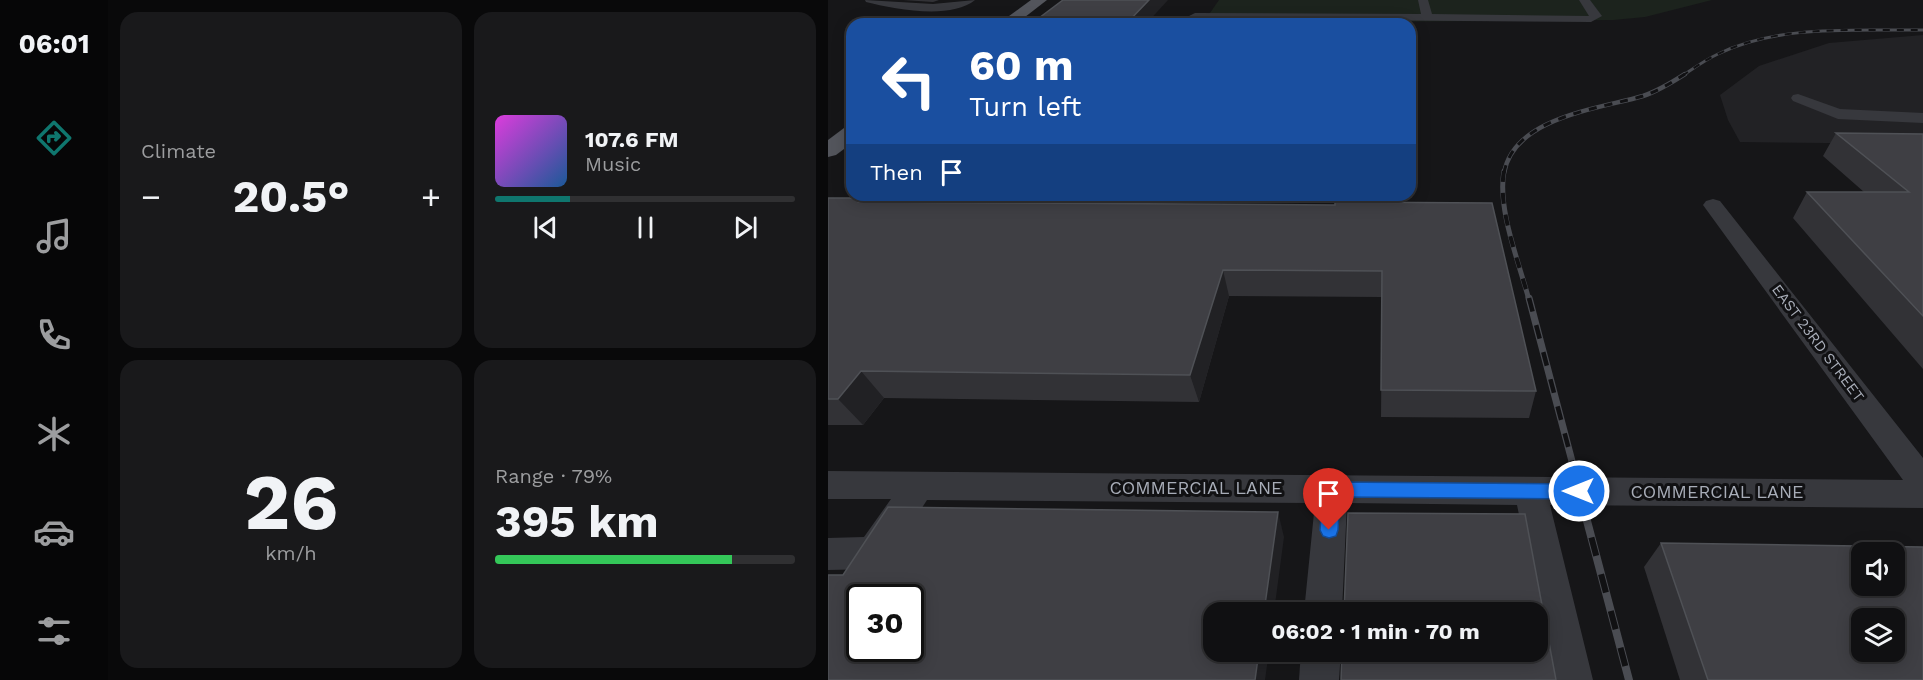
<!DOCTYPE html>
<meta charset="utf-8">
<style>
body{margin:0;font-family:"Work Sans",sans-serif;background:#19191b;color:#f1f3f6;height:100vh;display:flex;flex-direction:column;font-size:22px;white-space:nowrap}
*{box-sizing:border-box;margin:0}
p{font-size:20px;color:#9c9d9f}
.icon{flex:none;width:33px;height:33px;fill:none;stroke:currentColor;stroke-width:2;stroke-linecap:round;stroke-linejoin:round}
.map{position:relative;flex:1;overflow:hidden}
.sheet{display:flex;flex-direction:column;gap:12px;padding:12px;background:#09090a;width:720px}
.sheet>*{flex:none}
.hud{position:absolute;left:18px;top:18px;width:570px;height:183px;border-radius:18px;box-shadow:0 3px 15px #0003,0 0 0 2px #303032;background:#1a4fa0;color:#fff;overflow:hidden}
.buttons{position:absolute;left:1023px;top:542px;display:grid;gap:12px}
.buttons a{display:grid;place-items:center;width:54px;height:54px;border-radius:12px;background:#101012;box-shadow:0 3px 15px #0003,0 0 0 2px #303032;font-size:30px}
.speed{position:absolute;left:18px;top:584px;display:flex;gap:12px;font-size:30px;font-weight:700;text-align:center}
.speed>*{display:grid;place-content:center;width:78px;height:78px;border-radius:50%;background:#101012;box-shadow:0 3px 15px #0003,0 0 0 2px #303032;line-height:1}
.speed .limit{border:3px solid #111;border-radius:9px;background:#fff;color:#111}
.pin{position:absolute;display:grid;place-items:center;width:51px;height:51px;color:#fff;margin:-62px -26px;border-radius:50% 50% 50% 0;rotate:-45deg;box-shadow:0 0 6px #0007}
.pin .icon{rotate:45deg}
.me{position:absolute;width:66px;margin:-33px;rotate:270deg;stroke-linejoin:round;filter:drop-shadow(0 0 4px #0008)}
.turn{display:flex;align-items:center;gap:21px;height:126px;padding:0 24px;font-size:27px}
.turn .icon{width:78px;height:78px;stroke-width:2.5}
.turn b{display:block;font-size:42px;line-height:51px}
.then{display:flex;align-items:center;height:57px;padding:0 24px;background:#0003;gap:12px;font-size:22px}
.big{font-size:45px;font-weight:700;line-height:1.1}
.sheet .tile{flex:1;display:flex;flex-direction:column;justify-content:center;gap:9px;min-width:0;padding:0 21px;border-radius:18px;background:#19191b}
.sheet .dial{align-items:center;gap:0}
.dial b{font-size:78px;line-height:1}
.song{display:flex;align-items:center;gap:18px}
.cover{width:72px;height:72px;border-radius:9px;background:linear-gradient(135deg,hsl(300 70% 55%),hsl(210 70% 35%))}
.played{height:6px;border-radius:3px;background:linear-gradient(90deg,#0f766e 25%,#303032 25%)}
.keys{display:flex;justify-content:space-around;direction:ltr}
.heat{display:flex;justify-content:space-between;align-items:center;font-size:33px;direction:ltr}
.charge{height:9px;border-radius:4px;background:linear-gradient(90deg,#34c759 79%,#303032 0)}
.sheet .tiles{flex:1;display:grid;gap:12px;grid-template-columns:repeat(2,1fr)}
.trip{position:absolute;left:375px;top:602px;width:345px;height:60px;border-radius:18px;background:#101012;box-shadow:0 3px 15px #0003,0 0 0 2px #303032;font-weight:700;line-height:60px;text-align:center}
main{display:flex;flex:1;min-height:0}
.tab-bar{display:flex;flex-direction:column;width:108px;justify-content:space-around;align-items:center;background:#060607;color:#9c9d9f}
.tab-bar .icon{width:42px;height:42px}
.tab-bar .current{color:#0f766e}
.tab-bar b{font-size:27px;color:#f1f3f6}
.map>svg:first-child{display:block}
.built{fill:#222225}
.green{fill:#1c231d}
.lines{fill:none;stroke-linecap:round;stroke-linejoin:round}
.minor{fill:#37383d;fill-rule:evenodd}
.major{fill:#53555c;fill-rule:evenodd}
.rail-far4-casing{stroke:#4a4c52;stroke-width:3}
.rail-far3-casing{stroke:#4a4c52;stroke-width:4.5}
.rail-far2-casing{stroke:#4a4c52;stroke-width:5}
.rail-far1-casing{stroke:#4a4c52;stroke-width:7}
.rail-casing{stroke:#4a4c52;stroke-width:8}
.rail-far4{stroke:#111113;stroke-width:2;stroke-dasharray:7;stroke-linecap:butt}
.rail-far3{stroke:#111113;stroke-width:3;stroke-dasharray:8;stroke-linecap:butt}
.rail-far2{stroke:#111113;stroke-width:4;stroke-dasharray:11;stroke-linecap:butt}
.rail-far1{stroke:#111113;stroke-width:4.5;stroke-dasharray:14;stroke-linecap:butt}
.rail{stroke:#111113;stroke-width:6;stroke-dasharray:19;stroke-linecap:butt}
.wall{fill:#323236}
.shaded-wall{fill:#212124}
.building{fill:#3f3f44;stroke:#4f5156;stroke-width:1.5;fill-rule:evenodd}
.route{fill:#1a73e8;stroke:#114b97;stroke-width:1.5}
.labels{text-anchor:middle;stroke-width:6;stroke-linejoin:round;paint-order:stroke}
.street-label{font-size:15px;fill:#a8adb8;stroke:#111113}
.near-street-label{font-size:18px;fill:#a8adb8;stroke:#111113}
</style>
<main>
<nav class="tab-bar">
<b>06:01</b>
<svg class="icon current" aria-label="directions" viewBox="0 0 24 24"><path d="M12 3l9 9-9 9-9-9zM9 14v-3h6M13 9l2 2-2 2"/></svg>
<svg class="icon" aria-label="music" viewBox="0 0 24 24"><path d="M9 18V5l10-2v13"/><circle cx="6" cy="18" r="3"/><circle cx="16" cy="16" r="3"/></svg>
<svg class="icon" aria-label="phone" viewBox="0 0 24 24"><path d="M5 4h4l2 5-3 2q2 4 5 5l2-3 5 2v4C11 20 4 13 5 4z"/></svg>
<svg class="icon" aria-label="climate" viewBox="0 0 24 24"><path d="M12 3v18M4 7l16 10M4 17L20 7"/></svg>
<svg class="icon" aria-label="car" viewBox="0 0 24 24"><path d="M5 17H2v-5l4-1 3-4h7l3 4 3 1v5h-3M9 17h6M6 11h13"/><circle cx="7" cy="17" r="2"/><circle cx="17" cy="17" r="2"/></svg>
<svg class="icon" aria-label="filters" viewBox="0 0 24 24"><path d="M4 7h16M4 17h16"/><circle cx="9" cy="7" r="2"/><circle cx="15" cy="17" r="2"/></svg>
</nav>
<section class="sheet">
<div class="tiles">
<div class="tile"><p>Climate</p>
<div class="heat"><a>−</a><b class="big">20.5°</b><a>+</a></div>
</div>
<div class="tile">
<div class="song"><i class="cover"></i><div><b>107.6 FM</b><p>Music</p></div></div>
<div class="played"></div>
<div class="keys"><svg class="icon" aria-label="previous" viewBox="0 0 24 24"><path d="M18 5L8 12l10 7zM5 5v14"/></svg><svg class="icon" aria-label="pause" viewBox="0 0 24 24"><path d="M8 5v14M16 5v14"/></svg><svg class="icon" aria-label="next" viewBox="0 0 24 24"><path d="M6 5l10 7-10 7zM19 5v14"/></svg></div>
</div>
<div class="tile dial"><b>26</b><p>km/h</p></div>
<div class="tile"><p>Range · 79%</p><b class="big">395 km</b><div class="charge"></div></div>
</div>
</section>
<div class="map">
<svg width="1095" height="680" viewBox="0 0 1095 680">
<rect width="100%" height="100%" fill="#161618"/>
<polygon class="built" points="1095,35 1095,144 912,142 900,120 892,95 931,66 1001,43"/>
<polygon class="green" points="391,0 884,0 817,17 785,20 375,23"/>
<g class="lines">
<g class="minor">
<path d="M37,0L105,4L147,0C123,20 66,9 38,2Z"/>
<polygon points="590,0 600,0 604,14 761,16 751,0 762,0 774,16 763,22 367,19 361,16 367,13 593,14"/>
<polygon points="970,94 1012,109 1095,113 1095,123 1010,119 965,101 963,98 965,95"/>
<polygon points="885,199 892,201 1095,458 1095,508 722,505 765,680 725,680 689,505 519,503 514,612 476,612 487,503 99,500 57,565 45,569 0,570 0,538 36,537 63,499 0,499 0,471 1075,480 875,205 878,201"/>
<polygon points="473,651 513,651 511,680 471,680"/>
</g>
<g class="major">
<polygon points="203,0 219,0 188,24 170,24"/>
<polygon points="24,127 24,143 8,155 0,157 0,140 16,128"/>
</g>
<defs>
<path id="rail-far4" d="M854,76C866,68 877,60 890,54C952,24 1028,31 1095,30"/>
<path id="rail-far3" d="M676,173C686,117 771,109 815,96C830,91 843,83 857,74"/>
<path id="rail-far2" d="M676,171C669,209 691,262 701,300"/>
<polyline id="rail-far1" points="701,298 745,465"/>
<polyline id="rail" points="744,464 801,680"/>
</defs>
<use href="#rail-far4" class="rail-far4-casing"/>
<use href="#rail-far3" class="rail-far3-casing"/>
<use href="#rail-far2" class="rail-far2-casing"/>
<use href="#rail-far1" class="rail-far1-casing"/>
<use href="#rail" class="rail-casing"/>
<use href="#rail-far4" class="rail-far4"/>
<use href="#rail-far3" class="rail-far3"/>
<use href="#rail-far2" class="rail-far2"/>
<use href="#rail-far1" class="rail-far1"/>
<use href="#rail" class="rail"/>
</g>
<g class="wall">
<polygon points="75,0 111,0 105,2"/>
<polygon points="1008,133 1095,134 1095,369 965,218 979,192 1036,192 995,156"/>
<polygon points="0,198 38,202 507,205 708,391 701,418 553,417 554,297 401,296 371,402 56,398 35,425 0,425"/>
<polygon points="833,543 1095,680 852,680 816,567"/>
</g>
<g class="shaded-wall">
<polygon points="321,0 340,0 318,24 298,24"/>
<polygon points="395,270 401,296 371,402 362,375"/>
<polygon points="33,371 56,398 35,425 10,399"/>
<polygon points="450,512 456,537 446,612 436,612"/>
<polygon points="431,651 441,651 437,680 427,680"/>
</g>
<g class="building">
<polygon points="235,0 321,0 298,24 203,24"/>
<polygon points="373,18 485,18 484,24 369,24"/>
<polygon points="1008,133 1095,134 1095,316 979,192 1081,192"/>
<polygon points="0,198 35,198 31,202 507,205 507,202 664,203 708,391 553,390 554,271 395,270 362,375 33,371 10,399 0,399"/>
<path d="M60,507L450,512L436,612H386V651H431L427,680H0V575H15ZM32,597H82V648H32Z"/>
<polygon points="520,513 697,514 728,680 513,680 514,651 710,651 710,612 516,612"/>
<path d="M833,543L1095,547V680H880ZM1034,552H1066V585H1034ZM1034,618H1066V651H1034Z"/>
</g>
<polygon class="route" points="504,482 751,484 757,486 760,491 757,496 751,499 512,497 510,530 508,536 501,538 495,536 492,530 495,489 498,484"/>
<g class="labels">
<g class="street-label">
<text transform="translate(990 343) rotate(53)" y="5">EAST 23RD STREET</text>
</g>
<g class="near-street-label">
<text x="368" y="494">COMMERCIAL LANE</text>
<text x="889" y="498">COMMERCIAL LANE</text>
</g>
</g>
</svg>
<div class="buttons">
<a><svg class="icon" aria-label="sound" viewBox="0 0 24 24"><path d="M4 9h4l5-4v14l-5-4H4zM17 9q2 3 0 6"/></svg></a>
<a><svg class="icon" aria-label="layers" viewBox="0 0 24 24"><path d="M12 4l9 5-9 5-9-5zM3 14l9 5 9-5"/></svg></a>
</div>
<div class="speed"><div class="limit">30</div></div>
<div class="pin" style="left:501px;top:530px;background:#d93025"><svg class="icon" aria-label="arrive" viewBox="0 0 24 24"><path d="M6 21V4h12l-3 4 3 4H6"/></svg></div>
<svg class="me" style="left:751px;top:491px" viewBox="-20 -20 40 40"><circle r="17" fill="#1a73e8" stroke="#fff" stroke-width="3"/><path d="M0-11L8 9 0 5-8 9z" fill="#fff"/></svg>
<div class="trip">06:02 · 1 min · 70 m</div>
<div class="hud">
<div class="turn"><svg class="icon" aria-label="left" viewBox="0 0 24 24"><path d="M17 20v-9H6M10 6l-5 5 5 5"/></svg><div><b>60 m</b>Turn left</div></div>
<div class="then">Then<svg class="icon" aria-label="arrive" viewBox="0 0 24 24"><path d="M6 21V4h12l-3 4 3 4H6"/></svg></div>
</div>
</div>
</main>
